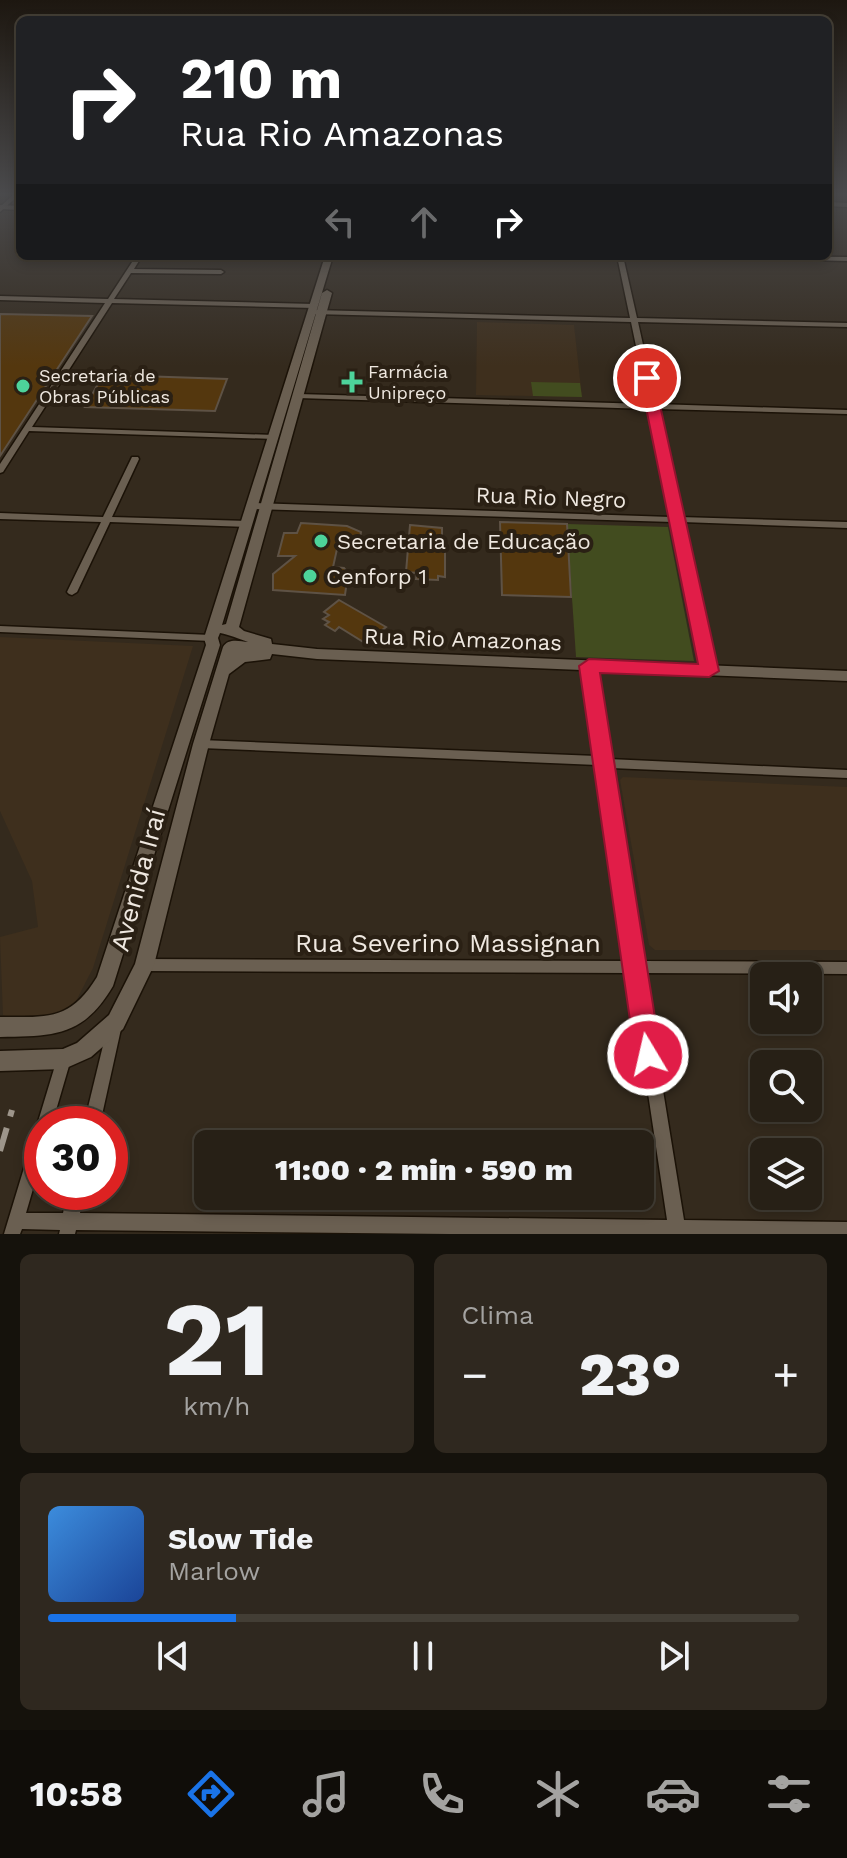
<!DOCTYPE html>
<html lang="pt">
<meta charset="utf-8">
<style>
body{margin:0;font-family:"Work Sans",sans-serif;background:#2f281f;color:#f1f3f6;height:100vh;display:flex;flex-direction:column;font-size:30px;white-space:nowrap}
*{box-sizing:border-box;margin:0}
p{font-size:26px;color:#a4a3a1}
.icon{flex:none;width:44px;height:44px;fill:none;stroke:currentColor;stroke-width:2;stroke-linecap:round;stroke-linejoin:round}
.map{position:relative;height:1234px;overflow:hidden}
.panel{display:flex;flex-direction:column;gap:20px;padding:20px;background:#15120c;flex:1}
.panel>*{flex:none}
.banner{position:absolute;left:16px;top:16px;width:816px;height:244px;border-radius:12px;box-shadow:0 4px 12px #0003,0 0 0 2px #433e35;background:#202124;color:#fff;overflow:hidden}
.tools{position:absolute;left:750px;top:962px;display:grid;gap:16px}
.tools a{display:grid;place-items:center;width:72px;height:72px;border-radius:12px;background:#272016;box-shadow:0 4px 12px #0003,0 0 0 2px #433e35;font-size:40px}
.speed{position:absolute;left:24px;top:1106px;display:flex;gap:16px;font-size:40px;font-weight:700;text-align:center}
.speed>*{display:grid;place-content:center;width:104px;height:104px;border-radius:50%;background:#272016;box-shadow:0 4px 12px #0003,0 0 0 2px #433e35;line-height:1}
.speed .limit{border:12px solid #d22;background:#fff;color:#111}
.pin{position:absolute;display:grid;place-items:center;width:68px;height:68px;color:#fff;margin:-34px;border:4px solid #fff;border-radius:50%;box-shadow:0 2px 8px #0007}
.me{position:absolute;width:88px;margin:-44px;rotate:351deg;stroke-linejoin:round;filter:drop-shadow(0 0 6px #0008)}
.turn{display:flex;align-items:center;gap:28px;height:168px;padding:0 32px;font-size:36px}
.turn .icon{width:104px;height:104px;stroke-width:2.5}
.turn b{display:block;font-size:56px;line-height:68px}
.lanes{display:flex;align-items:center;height:76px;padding:0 32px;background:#0003;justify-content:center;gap:40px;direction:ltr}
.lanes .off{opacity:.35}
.big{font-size:60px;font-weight:800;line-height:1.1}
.panel .card{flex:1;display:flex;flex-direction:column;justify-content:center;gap:12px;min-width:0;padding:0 28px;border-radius:12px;background:#2f281f}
.panel .dial{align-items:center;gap:0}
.dial b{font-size:104px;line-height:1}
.song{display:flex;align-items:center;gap:24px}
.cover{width:96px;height:96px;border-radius:12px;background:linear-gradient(135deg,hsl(210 70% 55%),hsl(220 70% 35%))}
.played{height:8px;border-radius:4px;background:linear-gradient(90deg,#1a73e8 25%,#433e35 25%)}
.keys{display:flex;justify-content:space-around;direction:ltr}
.heat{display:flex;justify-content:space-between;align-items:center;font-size:44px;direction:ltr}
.panel .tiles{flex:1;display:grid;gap:20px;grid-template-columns:1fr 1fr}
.card:last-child{grid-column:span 2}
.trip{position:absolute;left:194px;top:1130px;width:460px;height:80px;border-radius:12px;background:#272016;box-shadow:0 4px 12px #0003,0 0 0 2px #433e35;font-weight:800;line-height:80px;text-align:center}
.menu{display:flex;height:128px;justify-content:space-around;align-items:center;background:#100d09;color:#a4a3a1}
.menu .icon{width:56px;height:56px}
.menu .on{color:#1a73e8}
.menu b{font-size:36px;color:#f1f3f6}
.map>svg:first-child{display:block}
.built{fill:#3e2f1d}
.green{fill:#424c1f}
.building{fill:#54370e;stroke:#5e5245;stroke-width:2}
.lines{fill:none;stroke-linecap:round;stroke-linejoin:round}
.street-casing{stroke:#1b1207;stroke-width:3}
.secondary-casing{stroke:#1b1207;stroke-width:3}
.street{fill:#6a5f51;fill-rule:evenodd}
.secondary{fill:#6a5f51;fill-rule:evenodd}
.rail{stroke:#9d958a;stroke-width:6;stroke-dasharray:24 12;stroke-linecap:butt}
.route{fill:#e11d48;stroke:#92132f;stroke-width:2}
.poi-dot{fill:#4dd39a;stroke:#2a2014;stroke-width:3}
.labels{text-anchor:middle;stroke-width:8;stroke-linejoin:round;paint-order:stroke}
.far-poi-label{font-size:18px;fill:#efe8e0;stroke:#2a2014;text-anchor:start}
.street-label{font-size:22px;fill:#efe8e0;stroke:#2a2014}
.poi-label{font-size:22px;fill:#efe8e0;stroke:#2a2014;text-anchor:start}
.near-street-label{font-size:26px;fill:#efe8e0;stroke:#2a2014}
</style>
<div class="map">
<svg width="847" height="1234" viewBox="0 0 847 1234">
<rect width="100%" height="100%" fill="#342a1d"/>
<g class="built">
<polygon points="477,322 574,325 582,397 476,395"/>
<polygon points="0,637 193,646 93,968 76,1001 60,1014 9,1018 3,1015 0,937 38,927 32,881 0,811"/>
<polygon points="623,777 847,787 847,950 655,950 649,945 620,780"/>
</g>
<g class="green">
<polygon points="531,382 580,383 582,397 533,396"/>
<polygon points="567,524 668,527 694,661 576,657"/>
</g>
<g class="building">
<polygon points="0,314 92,316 0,456"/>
<polygon points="114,376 140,376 227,379 215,411 85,407 102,377"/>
<polygon points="500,522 567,524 571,597 502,595"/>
<polygon points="301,523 347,526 361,532 358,549 337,549 333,567 344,568 348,573 345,595 273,590 273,574 295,556 278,556 284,533 297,533"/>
<polygon points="410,525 442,528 442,543 445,545 445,577 438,576 438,580 416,579 417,573 406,572"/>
<polygon points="339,600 386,627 365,643 339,627 335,631 325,625 329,622 323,619 329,615 324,612"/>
</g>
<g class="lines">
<defs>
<g id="street">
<polygon points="14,194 20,194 0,212 0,207"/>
<polygon points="828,202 847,203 847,207 828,206"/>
<polygon points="136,256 142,256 134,269 221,270 224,272 221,274 131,273 114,299 314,304 317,306 314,308 112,303 32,427 274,435 278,437 274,439 29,431 3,472 0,473 0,464 105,303 0,300 0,296 108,299"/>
<polygon points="617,256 623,256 637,318 847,323 847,327 638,322 656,404 847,410 847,414 657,409 680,517 847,522 847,528 682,522 714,671 713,674 705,674 704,671 673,522 253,509 249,506 253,503 671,517 649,409 298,398 294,396 298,394 648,404 631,322 313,314 310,312 313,310 630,318"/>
<polygon points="714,256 847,257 847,261 717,258"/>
<polygon points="132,457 138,457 139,459 112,517 248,521 252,524 248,527 110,522 77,592 72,595 69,594 67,592 101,522 0,519 0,513 103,517"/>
<polygon points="0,626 211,635 216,638 211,641 0,632"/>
<polygon points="589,662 594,666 609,759 847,770 847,778 611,768 642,961 847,962 847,974 644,973 684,1220 847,1222 847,1234 449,1234 76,1230 75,1234 59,1234 60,1230 22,1229 20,1234 4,1234 57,1059 59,1054 64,1052 69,1054 71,1059 52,1124 42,1124 42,1158 26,1213 63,1213 68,1192 84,1192 80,1213 667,1220 630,973 144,971 139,969 137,965 139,961 144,959 628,961 599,766 597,765 201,748 197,747 195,744 197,741 201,740 597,756 584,666"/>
<polygon points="114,1022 119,1024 121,1029 100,1124 84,1124 107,1029 109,1024"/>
</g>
<g id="secondary">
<polygon points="0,205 20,206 20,210 0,209"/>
<path d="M325,256H333L222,625L226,624L322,293L327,290L332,293L239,627L244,631L271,639L272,644L317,649L847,671V681L317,659L272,654L270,659L245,662L229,674L209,744L154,965L123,1029L91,1057L64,1069L0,1071V1051L63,1049L77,1043L109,1015L135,964L193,744L223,647C228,638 239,641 248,642C237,638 230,635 220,633L218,638L220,645L113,986C83,1037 54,1036 0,1037V1017C48,1017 70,1021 97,977L206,645L204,638Z"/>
</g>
</defs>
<use href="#street" class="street-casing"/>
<use href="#secondary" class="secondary-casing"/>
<use href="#street" class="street"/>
<use href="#secondary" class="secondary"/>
<polyline class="rail" points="0,1151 12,1110"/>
</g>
<linearGradient id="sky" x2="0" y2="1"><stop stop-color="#1d1710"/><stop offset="0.53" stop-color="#4a4a4c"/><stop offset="1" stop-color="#4a4a4c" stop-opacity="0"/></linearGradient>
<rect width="847" height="366" fill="url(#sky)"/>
<polygon class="route" points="642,375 654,378 719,671 709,677 600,673 661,1055 657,1064 648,1068 639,1064 635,1055 579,666 589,659 698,664 640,378"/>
<g class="poi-dot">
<path d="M348 370h8v8h8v8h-8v8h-8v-8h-8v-8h8z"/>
<circle cx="23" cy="386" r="8"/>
<circle cx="321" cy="541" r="8"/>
<circle cx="310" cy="576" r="8"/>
</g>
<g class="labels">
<g class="far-poi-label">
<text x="368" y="378">Farmácia<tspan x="368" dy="21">Unipreço</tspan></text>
<text x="39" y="382">Secretaria de<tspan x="39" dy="21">Obras Públicas</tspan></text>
</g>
<g class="street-label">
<text transform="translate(551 497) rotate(2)" y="8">Rua Rio Negro</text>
<text transform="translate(463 639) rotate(2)" y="8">Rua Rio Amazonas</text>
</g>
<g class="poi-label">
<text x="337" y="549">Secretaria de Educação</text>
<text x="326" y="584">Cenforp 1</text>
</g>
<g class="near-street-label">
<text transform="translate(138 880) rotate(-75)" y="9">Avenida Iraí</text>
<text x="448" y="952">Rua Severino Massignan</text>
</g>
</g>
</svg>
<div class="tools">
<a><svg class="icon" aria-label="sound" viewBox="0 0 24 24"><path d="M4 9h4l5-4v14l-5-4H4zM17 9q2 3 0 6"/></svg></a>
<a><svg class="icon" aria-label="search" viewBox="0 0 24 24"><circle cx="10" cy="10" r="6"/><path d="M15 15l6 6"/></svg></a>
<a><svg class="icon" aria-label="layers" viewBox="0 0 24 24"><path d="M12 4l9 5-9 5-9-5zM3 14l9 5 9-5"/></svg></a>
</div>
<div class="speed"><div class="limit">30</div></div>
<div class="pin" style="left:647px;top:378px;background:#d93025"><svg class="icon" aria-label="arrive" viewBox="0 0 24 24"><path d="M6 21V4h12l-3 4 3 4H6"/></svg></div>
<svg class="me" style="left:648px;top:1055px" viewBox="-20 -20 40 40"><circle r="17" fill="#e11d48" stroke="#fff" stroke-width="3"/><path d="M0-11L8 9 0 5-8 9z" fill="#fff"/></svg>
<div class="trip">11:00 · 2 min · 590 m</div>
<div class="banner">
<div class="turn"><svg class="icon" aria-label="right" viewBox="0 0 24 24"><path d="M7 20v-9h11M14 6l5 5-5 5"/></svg><div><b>210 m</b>Rua Rio Amazonas</div></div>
<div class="lanes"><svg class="icon off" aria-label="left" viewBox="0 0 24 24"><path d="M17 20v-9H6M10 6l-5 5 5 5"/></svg><svg class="icon off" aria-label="ahead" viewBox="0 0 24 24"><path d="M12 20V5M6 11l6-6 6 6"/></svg><svg class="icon" aria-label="right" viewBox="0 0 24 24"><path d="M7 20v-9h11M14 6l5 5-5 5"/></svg></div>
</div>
</div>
<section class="panel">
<div class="tiles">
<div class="card dial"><b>21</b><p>km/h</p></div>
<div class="card"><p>Clima</p>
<div class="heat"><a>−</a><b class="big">23°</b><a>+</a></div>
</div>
<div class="card">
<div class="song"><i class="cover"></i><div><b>Slow Tide</b><p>Marlow</p></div></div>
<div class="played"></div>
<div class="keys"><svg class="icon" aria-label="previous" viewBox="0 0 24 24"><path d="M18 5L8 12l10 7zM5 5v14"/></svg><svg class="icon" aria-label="pause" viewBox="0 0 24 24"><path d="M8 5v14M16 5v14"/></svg><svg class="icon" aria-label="next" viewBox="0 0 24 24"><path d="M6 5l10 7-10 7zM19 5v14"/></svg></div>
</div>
</div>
</section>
<nav class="menu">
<b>10:58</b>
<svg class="icon on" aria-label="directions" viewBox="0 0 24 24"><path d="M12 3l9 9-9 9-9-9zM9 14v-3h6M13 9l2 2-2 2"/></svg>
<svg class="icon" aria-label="music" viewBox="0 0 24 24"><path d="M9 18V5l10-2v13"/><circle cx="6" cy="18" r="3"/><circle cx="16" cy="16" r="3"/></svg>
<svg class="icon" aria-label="phone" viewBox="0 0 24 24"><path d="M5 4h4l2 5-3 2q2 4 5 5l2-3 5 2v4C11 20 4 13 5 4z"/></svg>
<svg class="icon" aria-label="climate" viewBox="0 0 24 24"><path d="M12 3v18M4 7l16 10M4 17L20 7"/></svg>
<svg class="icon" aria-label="car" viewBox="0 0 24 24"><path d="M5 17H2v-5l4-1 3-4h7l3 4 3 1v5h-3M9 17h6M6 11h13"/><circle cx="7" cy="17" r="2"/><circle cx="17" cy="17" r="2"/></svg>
<svg class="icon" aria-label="filters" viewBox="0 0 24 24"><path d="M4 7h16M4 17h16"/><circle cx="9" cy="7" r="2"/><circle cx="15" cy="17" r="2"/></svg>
</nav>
